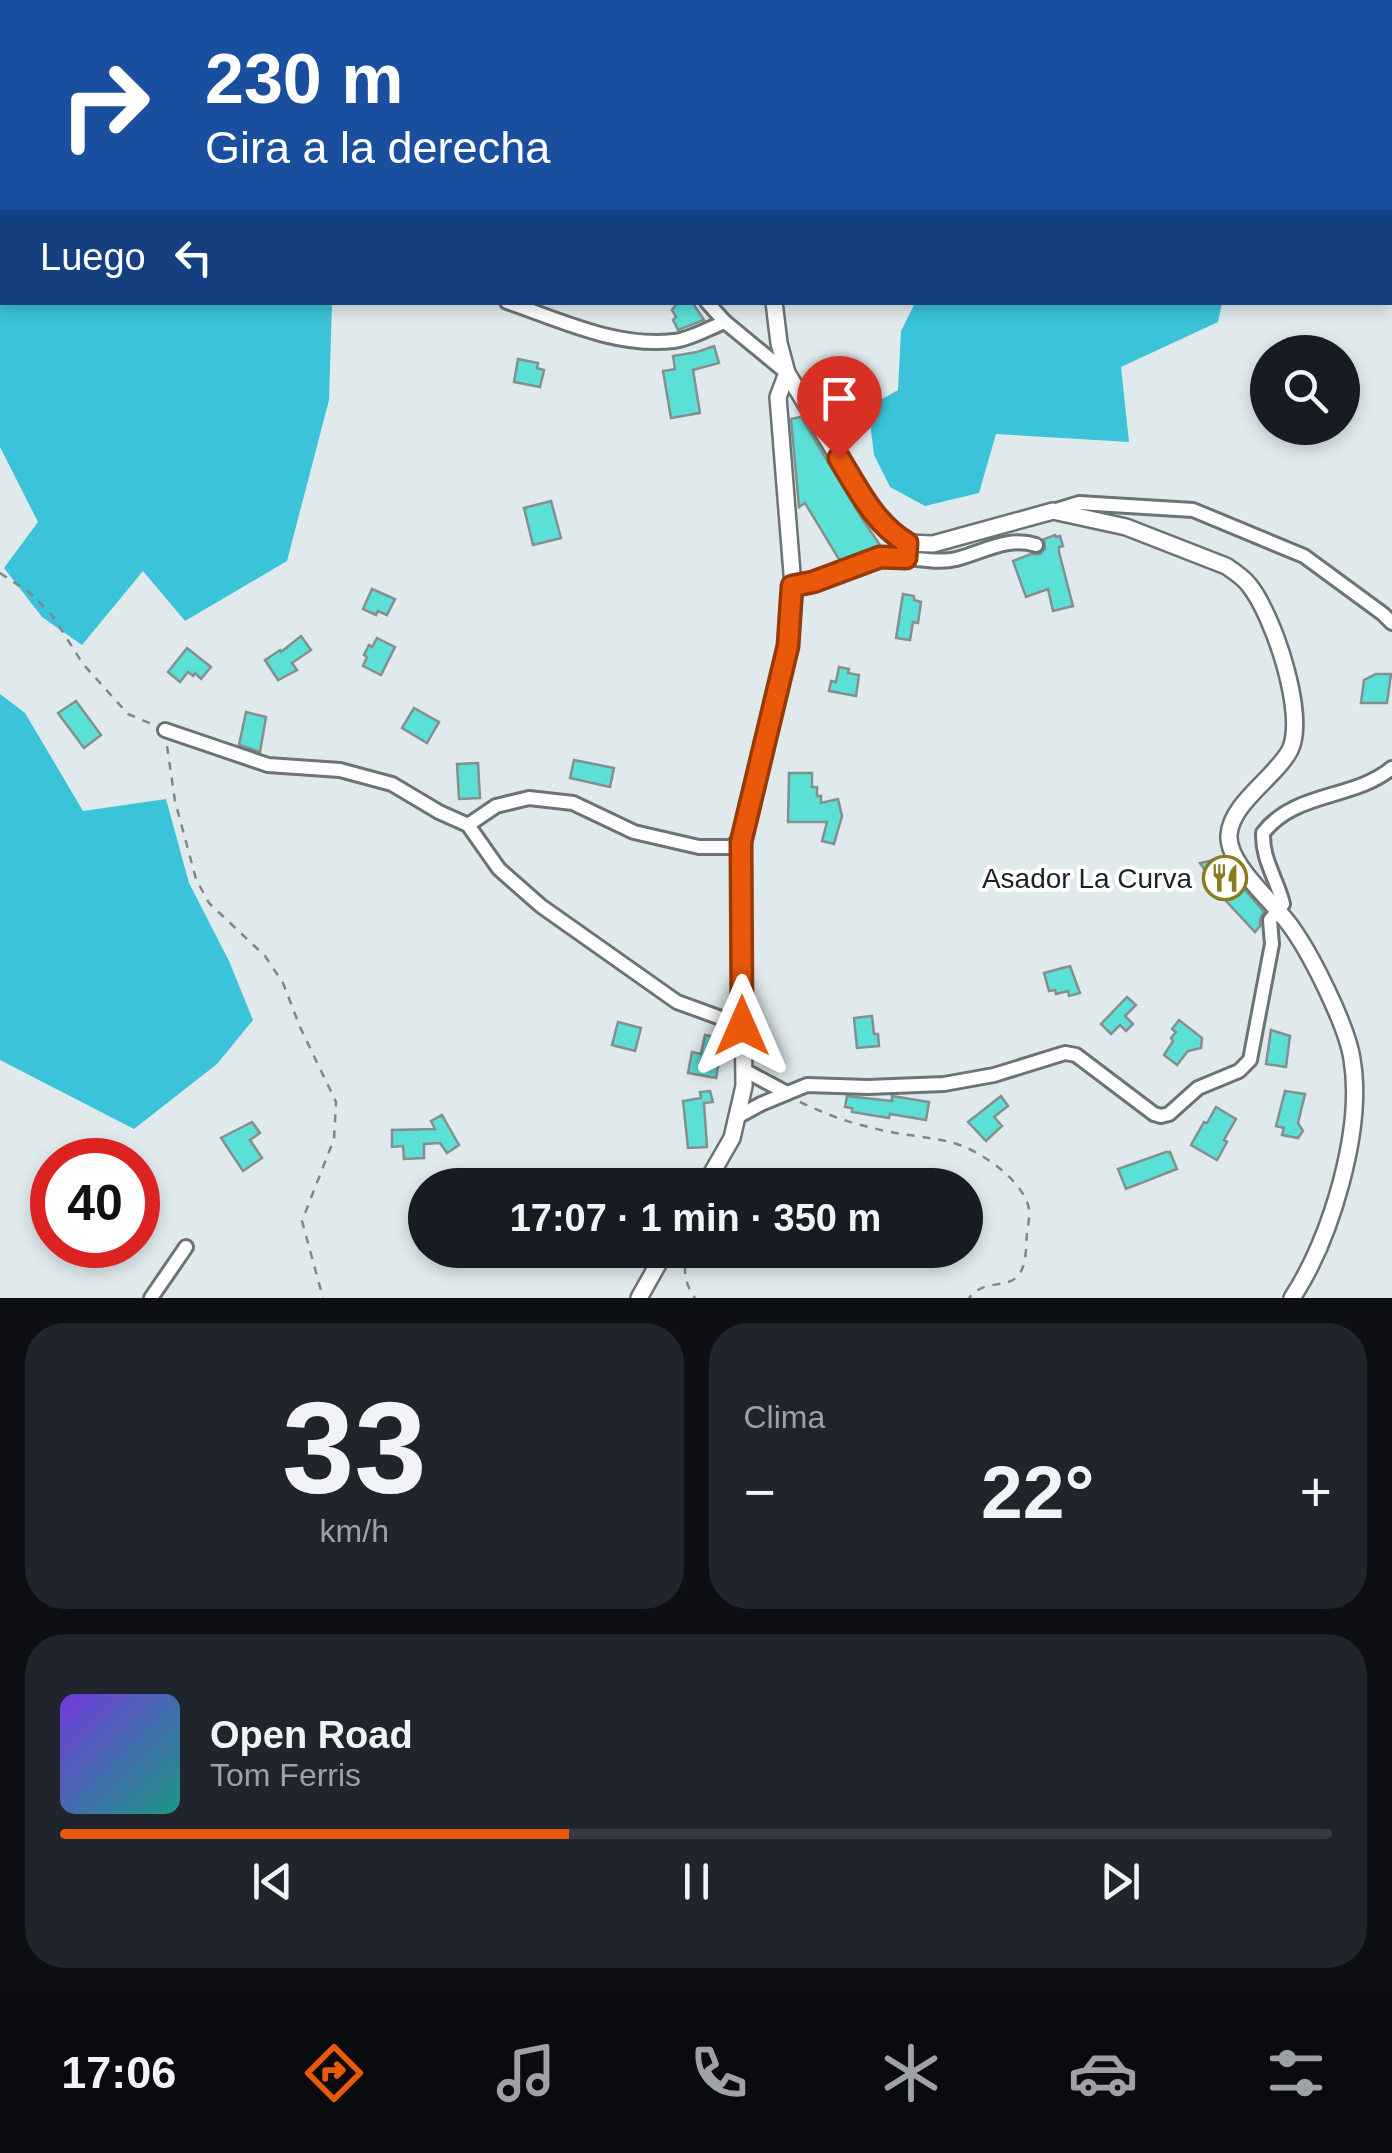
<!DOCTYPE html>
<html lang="es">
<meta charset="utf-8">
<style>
body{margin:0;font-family:Arial,sans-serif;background:#20242c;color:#f1f3f6;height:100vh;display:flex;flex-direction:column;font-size:38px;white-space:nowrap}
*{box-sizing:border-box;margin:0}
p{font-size:32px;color:#9ea1a6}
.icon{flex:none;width:55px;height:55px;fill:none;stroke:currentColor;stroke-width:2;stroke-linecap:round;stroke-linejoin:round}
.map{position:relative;height:1298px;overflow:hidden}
.details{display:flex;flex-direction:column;gap:25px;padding:25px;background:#0d0f14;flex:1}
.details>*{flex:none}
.guide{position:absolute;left:0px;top:0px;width:1392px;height:305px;box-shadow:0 5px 15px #0003;background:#1a4fa0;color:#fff;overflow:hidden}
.controls{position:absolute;left:1250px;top:335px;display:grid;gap:20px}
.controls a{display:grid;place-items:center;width:110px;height:110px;border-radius:50%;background:#171b24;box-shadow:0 5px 15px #0003;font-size:50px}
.speed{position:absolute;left:30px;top:1138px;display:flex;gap:20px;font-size:50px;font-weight:700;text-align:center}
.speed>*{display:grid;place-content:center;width:130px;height:130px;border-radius:50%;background:#171b24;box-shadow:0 5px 15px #0003;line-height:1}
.speed .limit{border:15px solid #d22;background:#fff;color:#111}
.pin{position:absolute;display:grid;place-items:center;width:85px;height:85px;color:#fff;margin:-102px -42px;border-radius:50% 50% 50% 0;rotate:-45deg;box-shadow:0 0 10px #0007}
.pin .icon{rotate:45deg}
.me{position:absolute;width:110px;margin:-55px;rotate:0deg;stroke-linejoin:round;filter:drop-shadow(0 0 8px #0008)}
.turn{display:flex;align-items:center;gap:35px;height:210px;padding:0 40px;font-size:45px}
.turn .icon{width:130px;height:130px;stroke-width:2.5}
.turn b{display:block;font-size:70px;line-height:85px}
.then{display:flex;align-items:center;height:95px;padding:0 40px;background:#0003;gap:20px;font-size:38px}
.big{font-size:75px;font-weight:800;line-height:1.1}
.details .tile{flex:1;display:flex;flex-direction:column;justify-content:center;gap:15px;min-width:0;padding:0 35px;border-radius:40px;background:#20242c}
.details .dial{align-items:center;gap:0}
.dial b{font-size:130px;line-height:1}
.song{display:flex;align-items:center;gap:30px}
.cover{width:120px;height:120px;border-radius:15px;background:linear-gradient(135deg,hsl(260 70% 55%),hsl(170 70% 35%))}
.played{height:10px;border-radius:5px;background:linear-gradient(90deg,#ea580c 40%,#363941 40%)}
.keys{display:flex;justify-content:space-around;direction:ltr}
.heat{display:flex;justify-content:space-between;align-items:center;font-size:55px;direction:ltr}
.details .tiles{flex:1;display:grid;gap:25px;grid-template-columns:1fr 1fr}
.tile:last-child{grid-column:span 2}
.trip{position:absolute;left:408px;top:1168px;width:575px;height:100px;border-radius:50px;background:#171b24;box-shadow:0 5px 15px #0003;font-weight:800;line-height:100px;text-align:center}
.tab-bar{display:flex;height:160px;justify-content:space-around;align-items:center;background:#090b0e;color:#9ea1a6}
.tab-bar .icon{width:70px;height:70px}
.tab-bar .active{color:#ea580c}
.tab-bar b{font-size:45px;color:#f1f3f6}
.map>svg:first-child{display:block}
.forest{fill:#3ac3d9}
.building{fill:#5ae0d6;stroke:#858f8e;stroke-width:2.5}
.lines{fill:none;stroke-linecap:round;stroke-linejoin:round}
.minor-casing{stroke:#6a7375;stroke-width:18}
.tertiary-casing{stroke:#6a7375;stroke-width:20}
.path{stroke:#808789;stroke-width:2.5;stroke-dasharray:8 8;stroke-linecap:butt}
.minor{stroke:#fff;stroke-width:12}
.tertiary{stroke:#fff;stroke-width:15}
.route-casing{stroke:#983908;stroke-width:25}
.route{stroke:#ea580c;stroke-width:18}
.labels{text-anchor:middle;stroke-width:8;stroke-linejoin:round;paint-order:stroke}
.poi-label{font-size:28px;fill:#1d2122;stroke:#fff;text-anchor:end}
</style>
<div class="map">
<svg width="1392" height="1298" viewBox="0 0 1392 1298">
<rect width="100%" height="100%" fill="#e0eaec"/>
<g class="forest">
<polygon points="0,0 231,0 231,2 2,2 2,302 332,303 329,400 287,561 185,621 143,571 82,645 42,617 4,568 38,522 0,447"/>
<polygon points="915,303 915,302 1222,303 1218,322 1121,367 1129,442 996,434 979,493 925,506 890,487 874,455 868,407 898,390 901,331"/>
<polygon points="0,694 25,713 83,811 166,799 189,883 229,961 253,1020 217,1064 134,1129 0,1060"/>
</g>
<g class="building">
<polygon points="678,302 692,302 704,320 678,330 673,320 676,317 672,310"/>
<polygon points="714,346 719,363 693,370 700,413 671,418 663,371 675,369 673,356 697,352"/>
<polygon points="518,359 538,363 537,368 544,370 540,387 514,382"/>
<polygon points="801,417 863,520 880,545 840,561 805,503 799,507 791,419"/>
<polygon points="551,501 561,538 533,545 524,508"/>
<polygon points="1055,535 1056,537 1060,536 1063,546 1059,547 1059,552 1073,606 1053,611 1048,589 1026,597 1013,561 1031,554 1040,554 1045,549 1044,539"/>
<polygon points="372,589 395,599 387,615 378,611 376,615 363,609"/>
<polygon points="903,594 914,596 914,600 921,602 918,623 913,622 910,640 896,638"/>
<polygon points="301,636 311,650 292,663 297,670 278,680 265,660 280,650 281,652"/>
<polygon points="377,638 395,647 381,675 363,666 367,657 364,655 369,645 372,647"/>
<polygon points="187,648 211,667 201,679 195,673 193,676 188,672 180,682 168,672"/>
<polygon points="839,667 849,669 848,673 859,675 856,696 829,691 831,681 836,682"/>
<polygon points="1376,674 1391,674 1387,703 1361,703 1364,680"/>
<polygon points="76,701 101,735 84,748 58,713"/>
<polygon points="414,708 439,722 427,743 402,728"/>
<polygon points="246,712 266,717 260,752 239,745"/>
<polygon points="574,760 614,768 610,787 570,778"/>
<polygon points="478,763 480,798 459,799 457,764"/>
<polygon points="789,773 812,773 812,787 817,787 817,796 821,796 821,803 838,799 842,816 834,844 822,841 827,822 788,822"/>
<polygon points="1219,859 1264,912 1260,919 1260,926 1255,932 1226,901 1200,863"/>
<polygon points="1070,966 1080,993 1069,996 1068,991 1056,994 1055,990 1049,991 1044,973"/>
<polygon points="1127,997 1136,1005 1125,1016 1133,1024 1126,1031 1120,1025 1111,1034 1101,1024"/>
<polygon points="872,1016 874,1034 878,1034 879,1046 857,1048 854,1018"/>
<polygon points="1179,1020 1202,1038 1201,1048 1188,1051 1177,1065 1164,1055 1173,1041 1171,1038 1176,1032 1172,1029"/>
<polygon points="618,1022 641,1028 635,1051 612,1045"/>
<polygon points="1271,1030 1290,1036 1286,1067 1266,1064"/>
<polygon points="705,1035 723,1039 716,1078 688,1073 692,1052 701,1054"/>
<polygon points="710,1091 713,1102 704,1103 707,1147 688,1148 683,1101 701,1098 700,1092"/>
<polygon points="1285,1091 1305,1094 1298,1123 1303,1131 1298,1138 1282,1135 1284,1128 1276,1126"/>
<polygon points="847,1096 892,1101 892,1096 929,1102 926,1120 890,1114 889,1118 852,1112 852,1108 845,1107"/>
<polygon points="1001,1096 1008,1106 994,1117 1002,1126 986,1141 968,1122"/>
<polygon points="1216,1107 1236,1119 1224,1140 1227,1142 1217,1160 1191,1145 1204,1122 1207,1123"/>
<polygon points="442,1115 459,1145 447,1153 440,1143 424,1144 424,1158 404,1159 403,1146 392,1147 392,1130 435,1129 431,1121"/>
<polygon points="252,1122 260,1133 250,1140 262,1158 243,1171 221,1138"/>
<polygon points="1166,1152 1170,1152 1177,1169 1126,1189 1118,1169"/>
</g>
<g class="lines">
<defs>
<g id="minor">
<polyline points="910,0 910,2"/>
<polyline points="1274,0 1275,2"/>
<polyline points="1390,236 1392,237"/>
<path d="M507,302C560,320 617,348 674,341C691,339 709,328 725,322"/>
<polyline points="707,302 725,322 787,373"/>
<polyline points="1053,511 1079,503 1193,510 1304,556 1383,614 1392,623"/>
<path d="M906,558C922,559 940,563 956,559C984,552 1007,536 1036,545"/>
<polyline points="793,586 813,582 879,557 906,558 906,554"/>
<polyline points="165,730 268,765 340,770 392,784 439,812 468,825 496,806 529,798 573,803 634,832 699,847 729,847 741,841"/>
<polyline points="468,825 499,869 541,906 677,1002 743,1026"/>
<polyline points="744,1070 787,1093"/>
<path d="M739,1116L761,1104L807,1085L868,1087L944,1084L994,1075L1065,1053L1076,1055L1154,1114L1161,1116L1169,1114L1198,1088L1239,1071L1250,1060L1272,944L1270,920L1283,904C1277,879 1262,860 1263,833C1295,791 1353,800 1392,768"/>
<polyline points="151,1298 186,1247"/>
</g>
<g id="tertiary">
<polyline points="758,2 759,0"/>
<path d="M774,302L779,343L787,373L873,514L893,535L907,543L933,544L1053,511L1126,527L1226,566C1235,572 1243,577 1249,585C1273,614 1307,715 1290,750C1276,777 1231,803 1229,835C1227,865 1276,904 1292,928C1312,956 1347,1026 1352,1059C1364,1129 1331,1239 1292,1298"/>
<polyline points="705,1185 732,1138 744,1086 741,841 788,646 793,586 778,397 787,373"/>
<polyline points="639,1298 666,1250"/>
</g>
</defs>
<use href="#minor" class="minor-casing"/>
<use href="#tertiary" class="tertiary-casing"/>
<g class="path">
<polyline points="0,573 30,593 52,615 83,664 128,714 154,725"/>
<polyline points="167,746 175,801 196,879 209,903 265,956 283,983 300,1027 336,1102 334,1139 302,1221 323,1298"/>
<path d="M800,1102C823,1113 849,1123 873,1128C898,1135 925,1136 950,1142C977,1148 1024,1180 1029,1209C1030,1217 1028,1225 1027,1232C1026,1245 1027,1267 1017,1277C1003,1289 984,1279 969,1298"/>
<path d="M686,1250C685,1271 682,1279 695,1298"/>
</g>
<use href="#minor" class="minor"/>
<use href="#tertiary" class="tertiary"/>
</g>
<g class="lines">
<defs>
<path id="route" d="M742,1026L741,842L788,646L792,586L813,582L880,557L906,558L907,543C874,523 858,489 839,458"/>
</defs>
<use href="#route" class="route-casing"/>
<use href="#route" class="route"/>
</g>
<defs>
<symbol id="restaurant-ring" viewBox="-11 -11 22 22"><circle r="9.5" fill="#fff" stroke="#897b20" stroke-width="1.5"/><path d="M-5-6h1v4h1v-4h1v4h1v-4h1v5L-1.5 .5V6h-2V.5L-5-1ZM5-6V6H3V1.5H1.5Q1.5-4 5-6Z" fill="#897b20"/></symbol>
</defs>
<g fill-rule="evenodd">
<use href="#restaurant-ring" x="1200" y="853" width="50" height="50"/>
</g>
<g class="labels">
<g class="poi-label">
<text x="1192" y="888">Asador La Curva</text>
</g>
</g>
</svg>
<div class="controls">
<a><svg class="icon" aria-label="search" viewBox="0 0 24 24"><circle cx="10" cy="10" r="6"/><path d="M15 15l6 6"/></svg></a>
</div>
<div class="speed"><div class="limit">40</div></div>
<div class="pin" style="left:839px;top:458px;background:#d93025"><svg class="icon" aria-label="arrive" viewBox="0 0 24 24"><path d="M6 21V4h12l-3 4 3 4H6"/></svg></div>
<svg class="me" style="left:742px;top:1026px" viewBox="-20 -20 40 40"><path d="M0-17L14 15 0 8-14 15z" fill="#ea580c" stroke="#fff" stroke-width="4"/></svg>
<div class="trip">17:07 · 1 min · 350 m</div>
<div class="guide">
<div class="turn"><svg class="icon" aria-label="right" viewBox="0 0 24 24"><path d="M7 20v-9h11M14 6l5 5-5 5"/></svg><div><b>230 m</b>Gira a la derecha</div></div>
<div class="then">Luego<svg class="icon" aria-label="left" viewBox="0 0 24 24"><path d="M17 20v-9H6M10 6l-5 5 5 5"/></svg></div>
</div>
</div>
<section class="details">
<div class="tiles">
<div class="tile dial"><b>33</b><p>km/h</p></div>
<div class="tile"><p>Clima</p>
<div class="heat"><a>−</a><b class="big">22°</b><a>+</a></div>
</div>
<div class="tile">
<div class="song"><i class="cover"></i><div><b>Open Road</b><p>Tom Ferris</p></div></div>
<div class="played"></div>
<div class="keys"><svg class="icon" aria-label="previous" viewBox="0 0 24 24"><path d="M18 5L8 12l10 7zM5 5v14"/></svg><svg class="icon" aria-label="pause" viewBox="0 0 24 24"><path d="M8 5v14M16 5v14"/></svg><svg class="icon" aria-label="next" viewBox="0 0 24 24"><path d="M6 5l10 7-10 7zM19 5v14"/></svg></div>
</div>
</div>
</section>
<nav class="tab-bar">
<b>17:06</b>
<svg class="icon active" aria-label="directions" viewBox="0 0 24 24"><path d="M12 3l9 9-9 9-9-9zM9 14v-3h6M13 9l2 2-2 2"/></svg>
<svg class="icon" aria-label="music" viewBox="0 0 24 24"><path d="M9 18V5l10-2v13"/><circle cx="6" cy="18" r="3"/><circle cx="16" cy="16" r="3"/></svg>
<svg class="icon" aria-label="phone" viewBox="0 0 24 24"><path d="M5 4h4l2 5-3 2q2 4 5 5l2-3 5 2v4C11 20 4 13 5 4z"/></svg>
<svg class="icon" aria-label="climate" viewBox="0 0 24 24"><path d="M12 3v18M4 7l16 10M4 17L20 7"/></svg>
<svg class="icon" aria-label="car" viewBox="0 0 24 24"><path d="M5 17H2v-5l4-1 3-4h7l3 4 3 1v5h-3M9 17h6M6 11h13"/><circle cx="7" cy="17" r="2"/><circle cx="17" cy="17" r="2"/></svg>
<svg class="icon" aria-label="filters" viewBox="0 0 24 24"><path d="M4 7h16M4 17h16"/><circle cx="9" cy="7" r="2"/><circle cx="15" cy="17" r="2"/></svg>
</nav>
